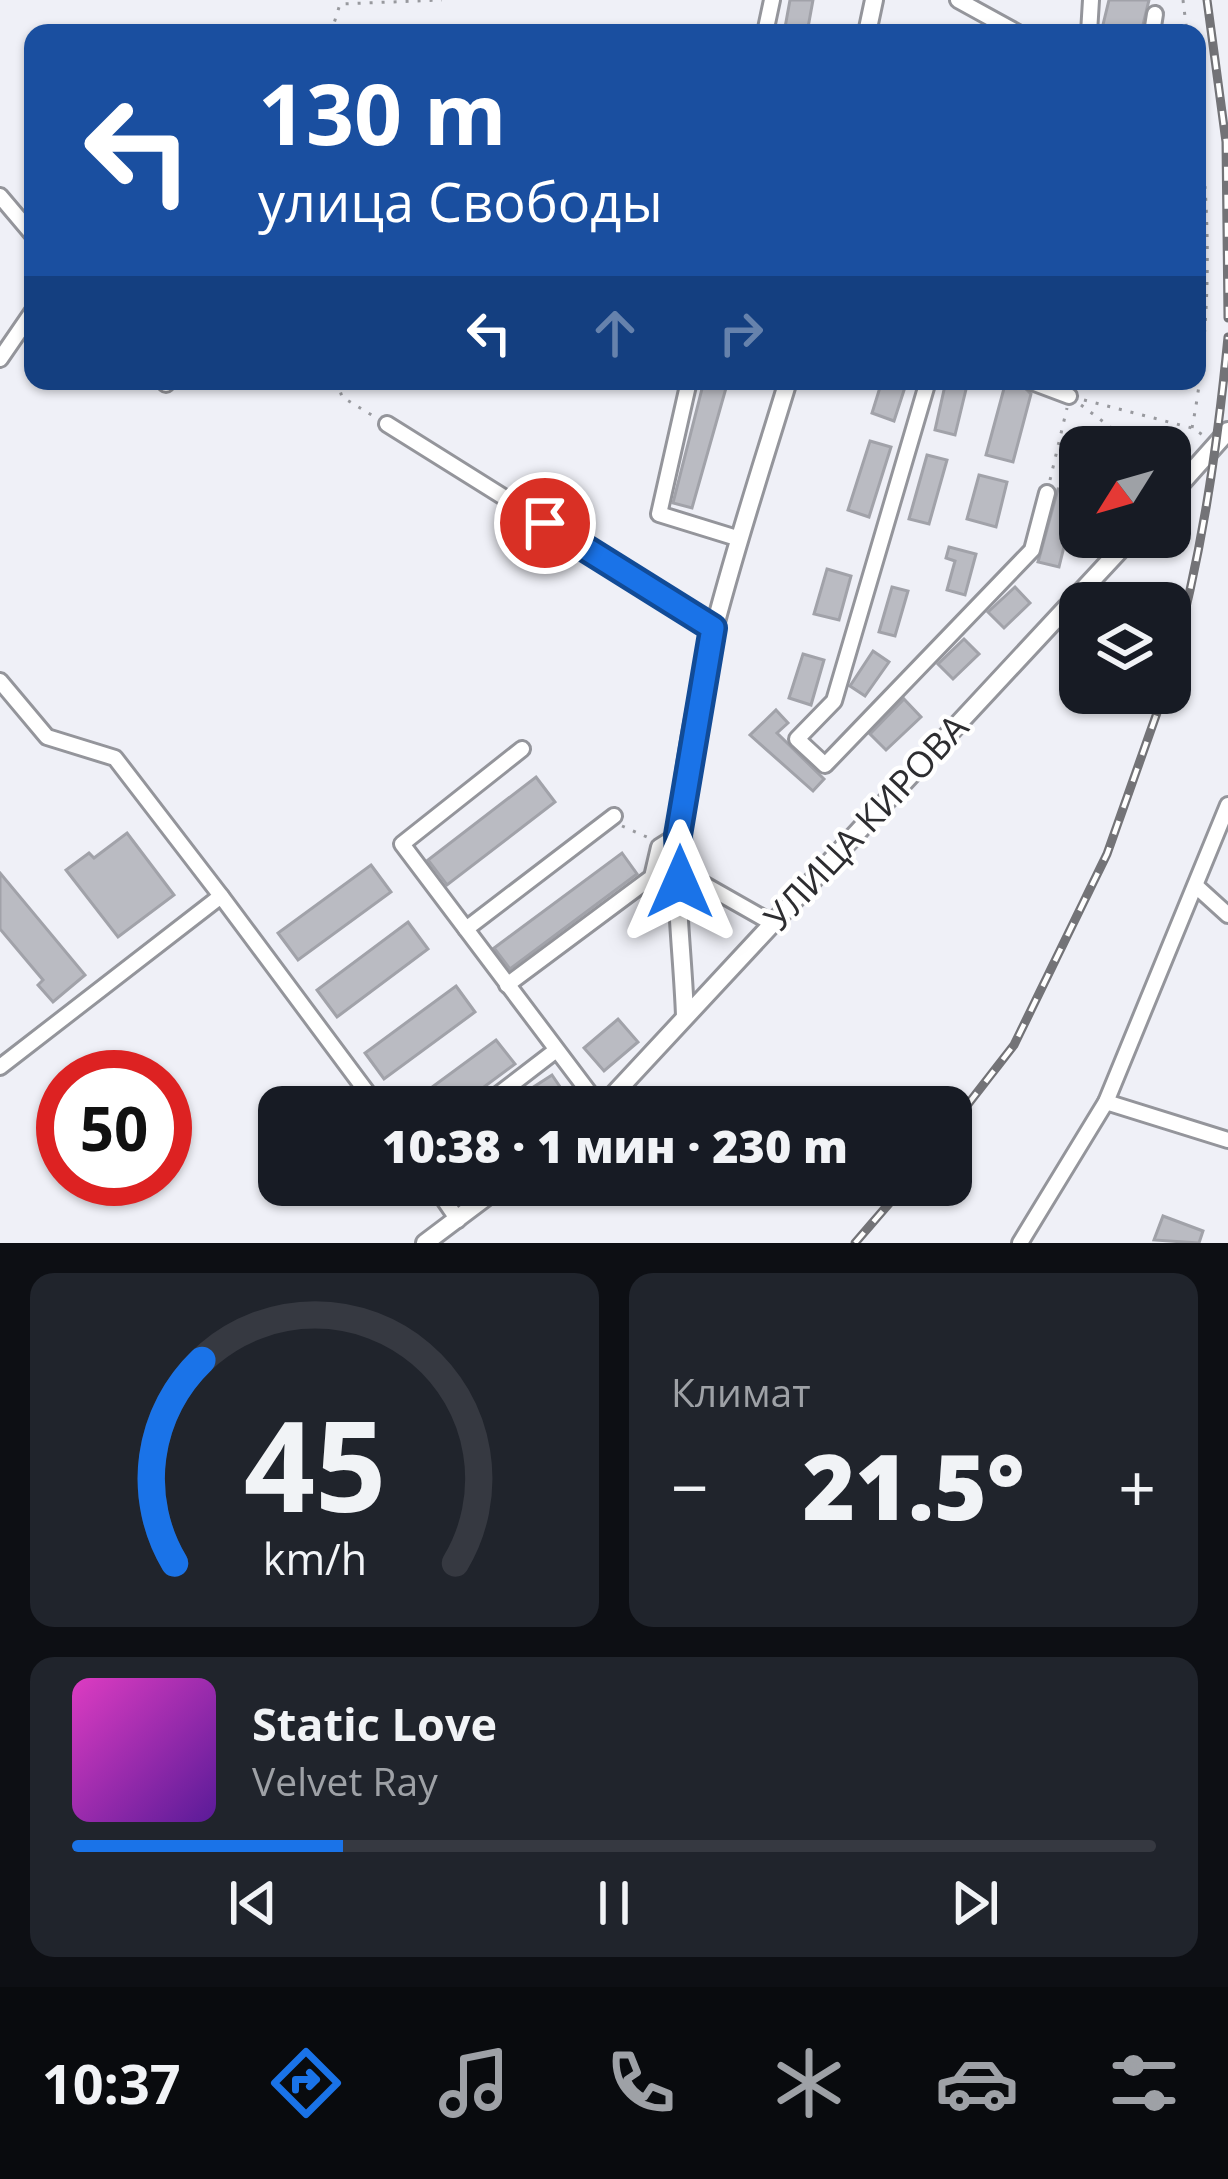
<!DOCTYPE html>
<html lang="ru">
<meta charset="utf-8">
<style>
body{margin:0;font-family:"Open Sans",sans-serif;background:#20242c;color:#f1f3f6;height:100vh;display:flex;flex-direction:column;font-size:45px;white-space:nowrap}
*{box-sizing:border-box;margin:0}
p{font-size:39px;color:#9ea1a6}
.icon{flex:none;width:66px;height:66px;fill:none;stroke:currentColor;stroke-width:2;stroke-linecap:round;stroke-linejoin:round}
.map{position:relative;height:1243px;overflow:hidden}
.side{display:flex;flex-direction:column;gap:30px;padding:30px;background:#0d0f14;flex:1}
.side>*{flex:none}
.guide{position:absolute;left:24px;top:24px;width:1182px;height:366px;border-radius:24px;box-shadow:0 3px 9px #0004;background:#1a4fa0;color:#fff;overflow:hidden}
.needle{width:78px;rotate:233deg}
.buttons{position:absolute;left:1059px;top:426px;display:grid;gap:24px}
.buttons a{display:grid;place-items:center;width:132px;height:132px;border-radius:24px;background:#171b24;box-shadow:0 3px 9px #0004;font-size:60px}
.speed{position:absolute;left:36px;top:1050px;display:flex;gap:24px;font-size:60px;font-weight:700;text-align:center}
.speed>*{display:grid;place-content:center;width:156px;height:156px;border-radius:50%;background:#171b24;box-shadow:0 3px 9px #0004;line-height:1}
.speed .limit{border:18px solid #d22;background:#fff;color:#111}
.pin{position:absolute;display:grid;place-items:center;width:102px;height:102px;color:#fff;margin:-51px;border:6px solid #fff;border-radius:50%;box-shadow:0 3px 12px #0007}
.me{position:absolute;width:132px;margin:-66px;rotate:0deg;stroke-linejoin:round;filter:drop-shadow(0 0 9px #0008)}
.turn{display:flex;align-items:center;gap:42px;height:252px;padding:0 36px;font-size:54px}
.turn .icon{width:156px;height:156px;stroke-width:2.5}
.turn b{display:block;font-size:84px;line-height:102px}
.lanes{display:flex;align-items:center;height:114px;padding:0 36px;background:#0003;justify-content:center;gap:60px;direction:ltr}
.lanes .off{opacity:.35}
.big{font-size:90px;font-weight:800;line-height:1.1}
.side .widget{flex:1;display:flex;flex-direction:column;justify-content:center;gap:18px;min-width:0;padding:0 42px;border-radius:24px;background:#20242c}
.side .dial{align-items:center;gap:0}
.dial svg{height:312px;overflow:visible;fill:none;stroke:#363941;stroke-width:7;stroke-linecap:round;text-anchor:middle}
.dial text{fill:#f1f3f6;stroke:none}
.song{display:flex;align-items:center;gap:36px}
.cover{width:144px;height:144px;border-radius:18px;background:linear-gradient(135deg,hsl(310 70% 55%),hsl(270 70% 35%))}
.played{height:12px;border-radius:6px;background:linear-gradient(90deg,#1a73e8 25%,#363941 25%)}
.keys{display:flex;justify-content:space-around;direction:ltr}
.heat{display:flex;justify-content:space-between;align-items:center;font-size:66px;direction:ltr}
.side .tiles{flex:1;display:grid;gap:30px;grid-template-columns:1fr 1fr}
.widget:last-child{grid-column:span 2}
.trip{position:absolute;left:258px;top:1086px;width:714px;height:120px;border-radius:24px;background:#171b24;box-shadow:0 3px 9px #0004;font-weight:800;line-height:120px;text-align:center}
.tab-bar{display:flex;height:192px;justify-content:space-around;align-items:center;background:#090b0e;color:#9ea1a6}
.tab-bar .icon{width:84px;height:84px}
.tab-bar .active{color:#1a73e8}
.tab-bar b{font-size:54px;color:#f1f3f6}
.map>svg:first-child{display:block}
.building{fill:#babbc2;stroke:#a1a2a9;stroke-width:3}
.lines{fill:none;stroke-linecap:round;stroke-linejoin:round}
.minor-casing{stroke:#94959b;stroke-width:20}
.major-casing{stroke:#94959b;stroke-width:22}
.path{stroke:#98999e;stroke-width:3;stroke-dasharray:3 9;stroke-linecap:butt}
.minor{stroke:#fff;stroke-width:14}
.major{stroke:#fff;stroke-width:16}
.rail-casing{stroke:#737377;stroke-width:9}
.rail{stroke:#fff;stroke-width:4.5;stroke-dasharray:14;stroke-linecap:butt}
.route-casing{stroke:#114b97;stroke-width:30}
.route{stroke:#1a73e8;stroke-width:21}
.labels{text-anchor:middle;stroke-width:9;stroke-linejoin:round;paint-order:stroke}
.street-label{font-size:36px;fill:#2d2d30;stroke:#fff}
</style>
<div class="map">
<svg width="1228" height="1243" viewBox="0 0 1228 1243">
<rect width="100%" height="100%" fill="#eff0f7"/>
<g class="building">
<polygon points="790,0 813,0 807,33 784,33"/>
<polygon points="1109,0 1149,0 1141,33 1101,33"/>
<polygon points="704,381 728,381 692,508 673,503"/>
<polygon points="882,381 907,381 894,421 872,413"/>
<polygon points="946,381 968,381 955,435 935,430"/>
<polygon points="1006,381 1018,381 1031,394 1013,462 986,455"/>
<polygon points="870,441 891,447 869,517 848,510"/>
<polygon points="927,455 947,460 929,524 909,519"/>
<polygon points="979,475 1007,482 996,527 967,519"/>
<polygon points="1058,489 1077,494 1059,567 1038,562"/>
<polygon points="949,547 976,554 965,595 947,590 955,561 946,558"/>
<polygon points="827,569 851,576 839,620 814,614"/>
<polygon points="892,587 908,591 895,636 879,632"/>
<polygon points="1015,587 1030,603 1004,628 988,612"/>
<polygon points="964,639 979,654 953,679 938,664"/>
<polygon points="873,651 889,662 865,696 850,686"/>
<polygon points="803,654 824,660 811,705 789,698"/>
<polygon points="904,699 921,717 886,750 870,734"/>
<polygon points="776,710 788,723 777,733 824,779 813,791 750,735"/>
<polygon points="536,777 555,802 447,885 428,860"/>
<polygon points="127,833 174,895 118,937 66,870 89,853 94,858"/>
<polygon points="622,853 637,874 510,969 494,948"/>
<polygon points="371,865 391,892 298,960 278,933"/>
<polygon points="0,873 85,975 53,1002 38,985 43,980 0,929"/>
<polygon points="408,922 428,949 337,1017 317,990"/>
<polygon points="456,986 475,1012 384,1079 365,1053"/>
<polygon points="618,1019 638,1042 604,1071 584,1048"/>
<polygon points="496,1040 515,1064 457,1107 405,1107"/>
<polygon points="552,1075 569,1100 559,1107 521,1107 515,1099"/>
<polygon points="1163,1216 1203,1231 1199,1243 1154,1240"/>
</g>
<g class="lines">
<defs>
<g id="minor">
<polyline points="958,0 1018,33"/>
<polyline points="765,33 772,0"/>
<polyline points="1089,33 1091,0"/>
<polyline points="1152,33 1155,14"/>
<polyline points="0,196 33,235"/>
<polyline points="0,359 33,311"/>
<polyline points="163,381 166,384"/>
<polyline points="689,381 659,514 740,539"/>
<polyline points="928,381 834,701 797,739 825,765 1032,550 1047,493"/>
<polyline points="1029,381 1069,396"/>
<polyline points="387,424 713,628"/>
<polyline points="0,681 47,737 115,758 221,896"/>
<polyline points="522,749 402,844 600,1107"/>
<polyline points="680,882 698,881 772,923"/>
<polyline points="1196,886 1228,915"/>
<polyline points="466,929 614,816"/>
<polyline points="507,985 652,877 659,847 678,835"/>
<polyline points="0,1067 221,896 378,1107"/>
<polyline points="1106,1102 1228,1140"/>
<polyline points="482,1107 555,1051"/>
<polyline points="434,1185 458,1220"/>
<polyline points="1020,1243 1106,1102 1228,805"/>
</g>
<g id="major">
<polyline points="867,33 874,0"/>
<polyline points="1170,496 1228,431"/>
<path d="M685,1016C683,957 674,893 678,834C690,678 743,529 788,381"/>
<polyline points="602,1107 1132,537"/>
<polyline points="425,1243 502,1185"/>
</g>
</defs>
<use href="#minor" class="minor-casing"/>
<use href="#major" class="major-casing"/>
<g class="path">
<polyline points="1183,0 1187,33"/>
<polyline points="331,33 340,4 442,0"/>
<polyline points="337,381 342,397 375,417"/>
<polyline points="1084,400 1192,428 1206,437"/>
<polyline points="1081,405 1137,447"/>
<path d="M1192,428C1212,324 1211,211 1197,106"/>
<polyline points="1050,480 1067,408"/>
<polyline points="622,826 649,838"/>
</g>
<use href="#minor" class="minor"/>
<use href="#major" class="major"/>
<defs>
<g id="rail">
<polyline points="1207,0 1226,142 1228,318"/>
<path d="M1170,670C1201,560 1217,451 1228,337"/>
<polyline points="951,1126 1014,1045 1107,854 1164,693"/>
<polyline points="855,1243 905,1185"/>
</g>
</defs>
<use href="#rail" class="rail-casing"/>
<use href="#rail" class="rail"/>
</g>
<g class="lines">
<defs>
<polyline id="route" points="545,523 713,628 678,835 680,882"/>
</defs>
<use href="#route" class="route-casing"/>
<use href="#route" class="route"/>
</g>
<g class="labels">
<g class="street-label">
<text transform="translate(866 822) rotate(-47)" y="13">УЛИЦА КИРОВА</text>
</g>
</g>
</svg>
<div class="buttons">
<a><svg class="needle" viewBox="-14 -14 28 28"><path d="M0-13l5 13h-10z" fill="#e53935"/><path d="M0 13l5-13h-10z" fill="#9ea1a6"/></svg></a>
<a><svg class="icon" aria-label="layers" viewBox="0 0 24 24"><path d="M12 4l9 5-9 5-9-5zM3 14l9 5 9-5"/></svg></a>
</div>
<div class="speed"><div class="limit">50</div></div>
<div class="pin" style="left:545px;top:523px;background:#d93025"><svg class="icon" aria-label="arrive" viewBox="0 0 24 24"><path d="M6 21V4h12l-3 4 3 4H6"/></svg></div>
<svg class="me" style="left:680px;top:882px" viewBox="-20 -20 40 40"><path d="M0-17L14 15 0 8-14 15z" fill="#1a73e8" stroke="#fff" stroke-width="4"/></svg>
<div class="trip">10:38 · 1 мин · 230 m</div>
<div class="guide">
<div class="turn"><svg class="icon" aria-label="left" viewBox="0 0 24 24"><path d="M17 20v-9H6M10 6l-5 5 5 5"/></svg><div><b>130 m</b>улица Свободы</div></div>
<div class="lanes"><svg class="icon" aria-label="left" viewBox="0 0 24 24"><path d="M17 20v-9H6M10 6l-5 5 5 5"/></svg><svg class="icon off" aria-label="ahead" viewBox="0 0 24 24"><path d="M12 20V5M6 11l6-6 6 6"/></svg><svg class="icon off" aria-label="right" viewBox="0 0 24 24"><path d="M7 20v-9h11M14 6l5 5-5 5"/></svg></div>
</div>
</div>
<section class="side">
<div class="tiles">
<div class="widget dial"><svg viewBox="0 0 100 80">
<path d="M14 69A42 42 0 1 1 86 69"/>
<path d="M14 69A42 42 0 0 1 21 17" stroke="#1a73e8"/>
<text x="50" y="56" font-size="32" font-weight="700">45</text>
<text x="50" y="72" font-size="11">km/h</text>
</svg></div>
<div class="widget"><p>Климат</p>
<div class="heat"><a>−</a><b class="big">21.5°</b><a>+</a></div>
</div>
<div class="widget">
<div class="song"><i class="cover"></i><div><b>Static Love</b><p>Velvet Ray</p></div></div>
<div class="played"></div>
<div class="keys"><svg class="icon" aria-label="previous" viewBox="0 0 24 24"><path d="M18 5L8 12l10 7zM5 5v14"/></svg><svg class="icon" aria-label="pause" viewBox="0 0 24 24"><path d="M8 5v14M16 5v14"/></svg><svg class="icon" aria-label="next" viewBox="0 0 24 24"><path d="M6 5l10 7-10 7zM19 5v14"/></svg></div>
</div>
</div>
</section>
<nav class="tab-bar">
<b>10:37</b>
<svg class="icon active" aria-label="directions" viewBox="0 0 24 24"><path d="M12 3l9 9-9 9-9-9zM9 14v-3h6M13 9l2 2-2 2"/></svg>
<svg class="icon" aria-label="music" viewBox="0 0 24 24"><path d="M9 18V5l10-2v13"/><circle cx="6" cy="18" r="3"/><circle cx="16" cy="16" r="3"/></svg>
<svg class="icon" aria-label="phone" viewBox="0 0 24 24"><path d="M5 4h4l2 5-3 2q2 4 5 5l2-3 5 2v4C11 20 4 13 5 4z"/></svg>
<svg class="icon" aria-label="climate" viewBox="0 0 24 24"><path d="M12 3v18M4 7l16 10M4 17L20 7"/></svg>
<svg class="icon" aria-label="car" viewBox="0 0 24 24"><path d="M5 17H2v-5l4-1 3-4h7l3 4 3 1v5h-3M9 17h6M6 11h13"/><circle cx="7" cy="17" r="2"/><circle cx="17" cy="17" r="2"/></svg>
<svg class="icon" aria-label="filters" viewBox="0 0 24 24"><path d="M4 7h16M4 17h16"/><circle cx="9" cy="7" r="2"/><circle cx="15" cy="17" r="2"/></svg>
</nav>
